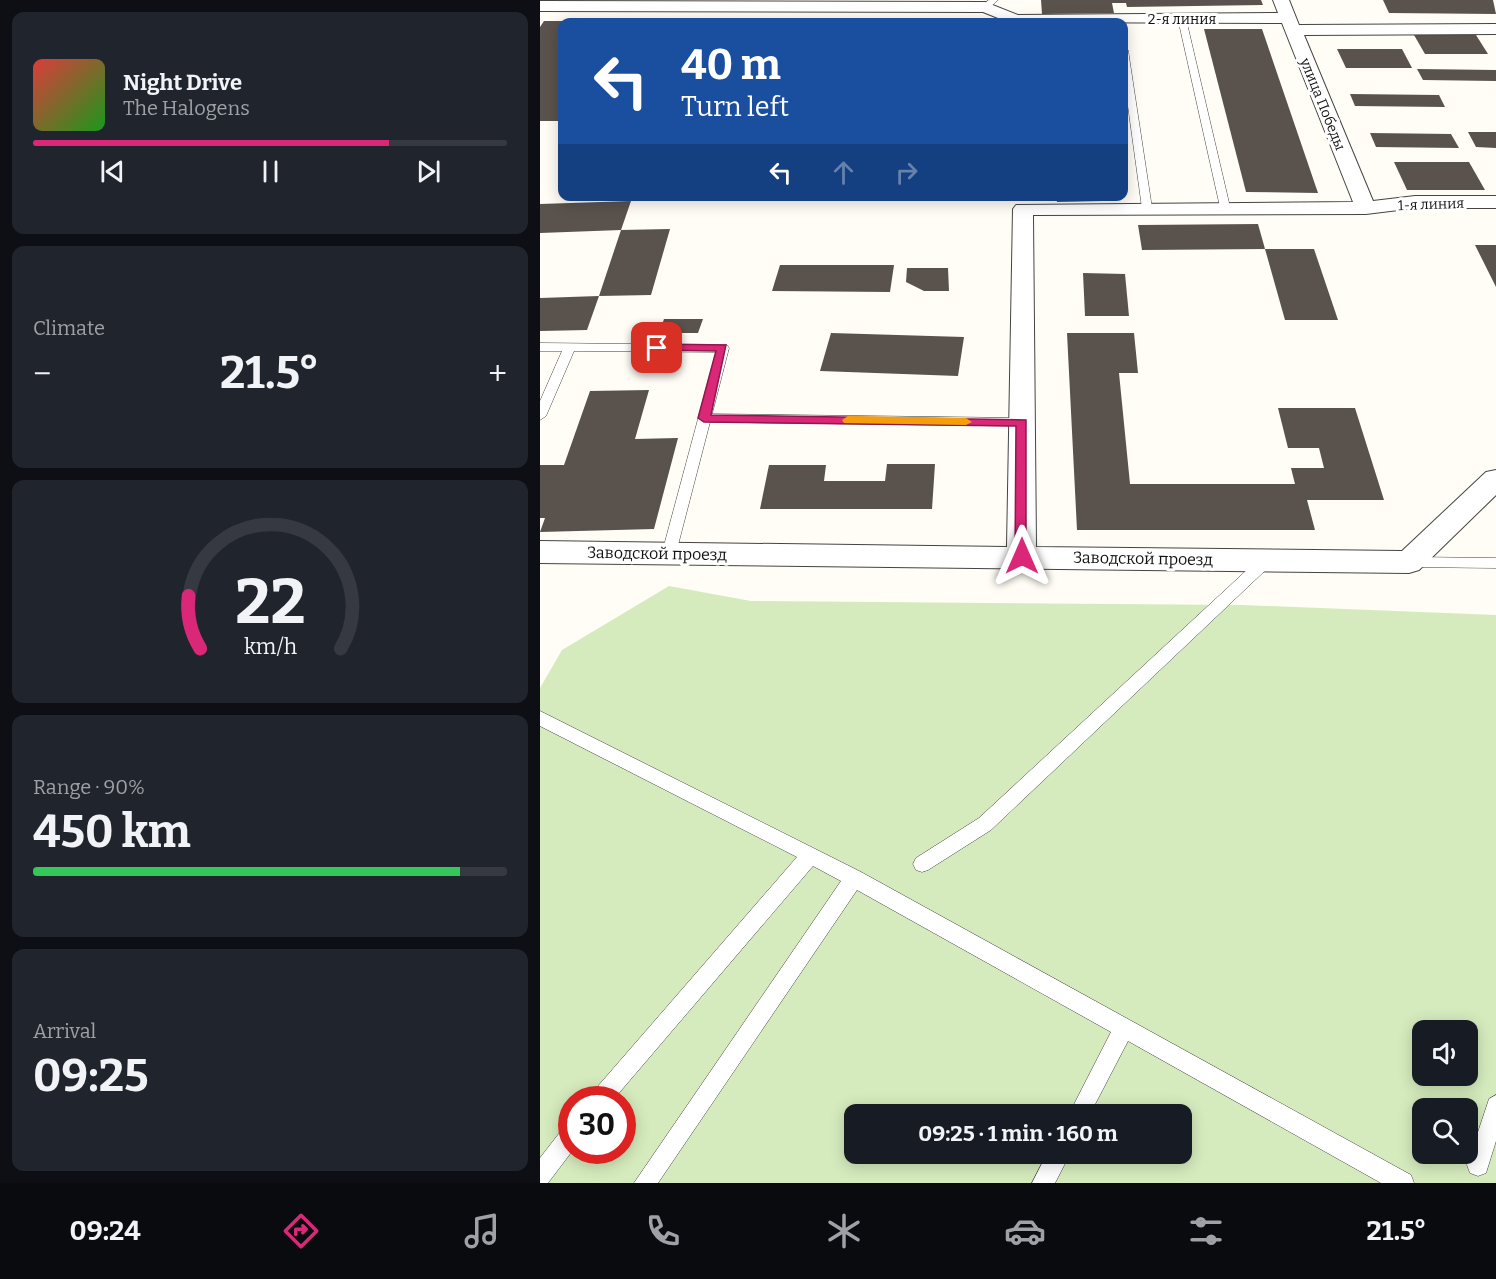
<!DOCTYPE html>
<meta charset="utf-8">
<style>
body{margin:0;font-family:Bitter,serif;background:#20242c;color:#f1f3f6;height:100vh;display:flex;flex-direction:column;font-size:22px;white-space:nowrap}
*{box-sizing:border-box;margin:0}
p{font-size:20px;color:#9ea1a6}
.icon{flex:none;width:33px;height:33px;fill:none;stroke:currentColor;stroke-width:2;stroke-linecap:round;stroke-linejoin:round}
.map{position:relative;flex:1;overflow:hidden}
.drawer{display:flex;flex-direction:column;gap:12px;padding:12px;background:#0d0f14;width:540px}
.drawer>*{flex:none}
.top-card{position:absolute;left:18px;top:18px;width:570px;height:183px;border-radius:12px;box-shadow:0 3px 15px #0003;background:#1a4fa0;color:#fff;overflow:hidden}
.controls{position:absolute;left:872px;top:1020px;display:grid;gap:12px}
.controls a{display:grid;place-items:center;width:66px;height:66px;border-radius:12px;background:#171b24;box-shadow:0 3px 15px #0003;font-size:30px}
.speed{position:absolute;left:18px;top:1086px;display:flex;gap:12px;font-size:30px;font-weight:700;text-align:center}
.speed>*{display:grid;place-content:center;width:78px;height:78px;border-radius:50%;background:#171b24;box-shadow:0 3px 15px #0003;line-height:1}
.speed .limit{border:9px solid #d22;background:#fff;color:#111}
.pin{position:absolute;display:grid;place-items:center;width:51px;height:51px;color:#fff;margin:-26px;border-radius:12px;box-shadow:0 3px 9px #0006}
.me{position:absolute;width:66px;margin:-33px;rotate:0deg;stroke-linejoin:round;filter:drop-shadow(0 0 4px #0008)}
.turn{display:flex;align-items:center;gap:21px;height:126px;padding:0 24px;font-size:27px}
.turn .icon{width:78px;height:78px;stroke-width:2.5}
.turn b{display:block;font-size:42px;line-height:51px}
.lanes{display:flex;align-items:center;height:57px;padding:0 24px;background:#0003;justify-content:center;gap:30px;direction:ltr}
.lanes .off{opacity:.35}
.big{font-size:45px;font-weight:700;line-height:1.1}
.drawer .widget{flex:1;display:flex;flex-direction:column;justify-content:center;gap:9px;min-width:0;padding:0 21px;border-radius:12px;background:#20242c}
.drawer .dial{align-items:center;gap:0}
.dial svg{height:156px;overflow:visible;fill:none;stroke:#363941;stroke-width:7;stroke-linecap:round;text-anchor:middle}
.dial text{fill:#f1f3f6;stroke:none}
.song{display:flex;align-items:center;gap:18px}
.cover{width:72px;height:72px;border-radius:9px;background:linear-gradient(135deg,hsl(0 70% 55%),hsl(120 70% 35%))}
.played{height:6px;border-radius:3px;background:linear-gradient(90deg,#db2777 75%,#363941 75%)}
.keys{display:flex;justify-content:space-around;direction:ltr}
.heat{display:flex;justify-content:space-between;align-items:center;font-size:33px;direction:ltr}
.charge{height:9px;border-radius:4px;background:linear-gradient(90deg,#34c759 90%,#363941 0)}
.trip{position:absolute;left:304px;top:1104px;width:348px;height:60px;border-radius:12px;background:#171b24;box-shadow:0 3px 15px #0003;font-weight:700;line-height:60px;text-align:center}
.menu{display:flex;height:96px;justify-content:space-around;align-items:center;background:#090b0e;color:#9ea1a6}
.menu .icon{width:42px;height:42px}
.menu .current{color:#db2777}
.menu b{font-size:27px;color:#f1f3f6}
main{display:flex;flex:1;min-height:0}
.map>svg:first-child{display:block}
.green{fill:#d5ebbd;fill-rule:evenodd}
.building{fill:#5a524d}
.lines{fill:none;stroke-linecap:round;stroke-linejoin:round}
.service-casing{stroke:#444;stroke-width:1}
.minor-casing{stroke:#444;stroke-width:2}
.service{fill:#fff;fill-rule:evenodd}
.minor{fill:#fff;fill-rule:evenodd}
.route{fill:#db2777;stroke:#8e194d;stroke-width:1.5}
.slow{fill:#f59e0b}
.labels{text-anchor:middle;stroke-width:6;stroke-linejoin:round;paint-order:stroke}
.far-street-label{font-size:14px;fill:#111;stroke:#fff}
.street-label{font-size:16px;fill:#111;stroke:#fff}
</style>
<main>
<section class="drawer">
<div class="widget">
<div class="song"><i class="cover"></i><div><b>Night Drive</b><p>The Halogens</p></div></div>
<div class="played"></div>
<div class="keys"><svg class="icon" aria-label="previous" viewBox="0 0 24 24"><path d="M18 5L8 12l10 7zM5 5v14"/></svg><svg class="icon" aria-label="pause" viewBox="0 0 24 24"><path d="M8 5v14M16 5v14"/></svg><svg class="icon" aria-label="next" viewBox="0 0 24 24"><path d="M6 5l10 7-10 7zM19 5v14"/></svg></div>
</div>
<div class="widget"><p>Climate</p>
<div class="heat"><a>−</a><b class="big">21.5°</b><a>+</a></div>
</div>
<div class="widget dial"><svg viewBox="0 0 100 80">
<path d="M14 69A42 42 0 1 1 86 69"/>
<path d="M14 69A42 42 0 0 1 8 42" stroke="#db2777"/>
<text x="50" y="56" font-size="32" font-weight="700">22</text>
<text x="50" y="72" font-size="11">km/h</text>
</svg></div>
<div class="widget"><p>Range · 90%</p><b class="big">450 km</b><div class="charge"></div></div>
<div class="widget"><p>Arrival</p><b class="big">09:25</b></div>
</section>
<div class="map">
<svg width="956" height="1183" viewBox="0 0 956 1183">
<rect width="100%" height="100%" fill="#fffdf5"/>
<path class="green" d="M129,586L211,601L702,605L956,615V1183H0V688L22,650ZM882,1030H927V1076H882ZM32,1100H82V1150H32ZM882,1108H927V1154H882ZM315,1114H642V1154H315Z"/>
<g class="building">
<polygon points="501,0 721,0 723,5 587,7 586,3 572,3 574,13 502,14"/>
<polygon points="843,0 953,0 956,14 849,13"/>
<polygon points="4,21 22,21 22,121 0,121 0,27"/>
<polygon points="664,29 722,29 778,193 706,192"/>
<polygon points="874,35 936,35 948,54 885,54"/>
<polygon points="797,49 862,49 872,68 806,68"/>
<polygon points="877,69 956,70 956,81 883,80"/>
<polygon points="810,94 899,95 905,107 815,106"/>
<polygon points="928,132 956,132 956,148 936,147"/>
<polygon points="830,133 911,134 919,148 836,147"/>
<polygon points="854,162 929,162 945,190 867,190"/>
<polygon points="516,196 563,196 563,201 517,202"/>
<polygon points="91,201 81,230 0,233 0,204"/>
<polygon points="718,224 725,249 602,250 598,225"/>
<polygon points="130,229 111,295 59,296 81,230"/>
<polygon points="935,245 956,245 956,287"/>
<polygon points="725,249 774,249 798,320 745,320"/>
<polygon points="240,265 354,265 350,292 232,291"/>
<polygon points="367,268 408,268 409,291 384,291 366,282"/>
<polygon points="543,273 585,274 589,316 545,316"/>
<polygon points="59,296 47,330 0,331 0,298"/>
<polygon points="124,319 163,319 158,333 119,333"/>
<polygon points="291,333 424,337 418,376 280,371"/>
<polygon points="527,333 594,333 598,373 579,373 590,484 755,484 751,468 784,468 779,448 748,448 738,408 815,408 844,500 767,500 775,530 537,530"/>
<polygon points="109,390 95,439 138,438 114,529 0,532 5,518 0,518 0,465 24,465 50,391"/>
<polygon points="347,464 395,464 392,509 220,509 229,465 286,465 284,481 345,481"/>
</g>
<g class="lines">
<defs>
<g id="service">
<polygon points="449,0 458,0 448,9 442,9 442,5"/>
<polygon points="642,17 646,19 690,207 685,210 680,207 638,19"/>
<polygon points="584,47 588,50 612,208 607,211 602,208 584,77"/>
<polygon points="0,343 187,345 189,348 172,414 482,418 488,422 482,426 170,422 136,553 129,558 122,553 176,352 34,351 6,416 0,420 0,401 22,351 0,351"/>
<polygon points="727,555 734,560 732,564 451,830 388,870 382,872 376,870 373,864 376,858 439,818 722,556"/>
<polygon points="869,557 956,558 956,568 869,567 862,562"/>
<polygon points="0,711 321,872 871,1175 874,1183 841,1183 588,1041 550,1114 529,1114 571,1032 317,890 118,1183 94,1183 301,881 273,866 73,1100 49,1100 52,1093 257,857 0,726"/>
<polygon points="956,1095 956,1141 946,1173 938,1176 930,1173 927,1165 949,1099"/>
<polygon points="32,1124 33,1150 8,1183 0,1183 0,1158 24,1127"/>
<polygon points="507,1154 530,1154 515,1183 492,1183"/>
</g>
<polygon id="minor" points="733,0 749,0 759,25 956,24 956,34 764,35 833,201 875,196 956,196 956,208 875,208 826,214 493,215 496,547 862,551 946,472 956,470 956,495 879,570 869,573 0,563 0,541 467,547 473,209 476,205 813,202 742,23 468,22 443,12 0,11 0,1 445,2 478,15 738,13"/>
</defs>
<use href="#service" class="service-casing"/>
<use href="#minor" class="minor-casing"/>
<use href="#service" class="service"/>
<use href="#minor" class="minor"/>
</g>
<polygon class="route" points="117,344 186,345 171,415 486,420 486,560 477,560 475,556 476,426 164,422 158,418 176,351 113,350 112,348"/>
<polygon class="slow" points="308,416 426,418 432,422 426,425 304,423 302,420"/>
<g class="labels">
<g class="far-street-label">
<text x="642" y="24">2-я линия</text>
<text transform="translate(783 104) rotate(68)" y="5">улица Победы</text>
<text transform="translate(891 204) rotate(-2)" y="5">1-я линия</text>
</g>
<g class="street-label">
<text transform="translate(117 553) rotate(1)" y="6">Заводской проезд</text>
<text transform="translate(603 558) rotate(1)" y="6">Заводской проезд</text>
</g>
</g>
</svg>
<div class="controls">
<a><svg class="icon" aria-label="sound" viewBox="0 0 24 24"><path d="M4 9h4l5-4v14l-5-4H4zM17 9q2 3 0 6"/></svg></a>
<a><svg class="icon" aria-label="search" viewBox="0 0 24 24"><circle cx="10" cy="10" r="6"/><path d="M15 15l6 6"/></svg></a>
</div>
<div class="speed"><div class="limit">30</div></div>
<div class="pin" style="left:117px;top:348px;background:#d93025"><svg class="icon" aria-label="arrive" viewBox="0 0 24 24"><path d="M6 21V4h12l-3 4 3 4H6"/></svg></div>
<svg class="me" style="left:482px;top:556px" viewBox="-20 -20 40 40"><path d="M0-17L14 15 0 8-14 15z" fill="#db2777" stroke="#fff" stroke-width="4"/></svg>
<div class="trip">09:25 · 1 min · 160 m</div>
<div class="top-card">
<div class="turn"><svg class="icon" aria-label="left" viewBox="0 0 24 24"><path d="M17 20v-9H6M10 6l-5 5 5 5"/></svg><div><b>40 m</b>Turn left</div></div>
<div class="lanes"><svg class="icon" aria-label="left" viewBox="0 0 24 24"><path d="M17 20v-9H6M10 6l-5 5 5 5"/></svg><svg class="icon off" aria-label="ahead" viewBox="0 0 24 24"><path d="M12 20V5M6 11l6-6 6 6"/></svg><svg class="icon off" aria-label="right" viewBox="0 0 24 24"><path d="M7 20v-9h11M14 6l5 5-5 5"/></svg></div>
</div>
</div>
</main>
<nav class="menu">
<b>09:24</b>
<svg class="icon current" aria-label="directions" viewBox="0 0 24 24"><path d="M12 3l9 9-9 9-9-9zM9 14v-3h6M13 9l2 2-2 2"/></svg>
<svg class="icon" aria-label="music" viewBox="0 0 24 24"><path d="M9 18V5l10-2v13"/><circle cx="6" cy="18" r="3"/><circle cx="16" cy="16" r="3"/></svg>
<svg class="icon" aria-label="phone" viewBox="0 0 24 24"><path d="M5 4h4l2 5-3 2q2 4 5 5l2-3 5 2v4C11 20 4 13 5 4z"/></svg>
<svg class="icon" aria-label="climate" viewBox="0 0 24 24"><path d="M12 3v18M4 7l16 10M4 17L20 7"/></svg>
<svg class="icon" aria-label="car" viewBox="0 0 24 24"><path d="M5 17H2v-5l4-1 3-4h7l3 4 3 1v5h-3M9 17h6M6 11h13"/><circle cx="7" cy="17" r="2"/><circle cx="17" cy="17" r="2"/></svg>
<svg class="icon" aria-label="filters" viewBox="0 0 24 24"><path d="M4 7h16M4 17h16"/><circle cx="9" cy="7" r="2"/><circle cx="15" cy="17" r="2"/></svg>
<b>21.5°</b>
</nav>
